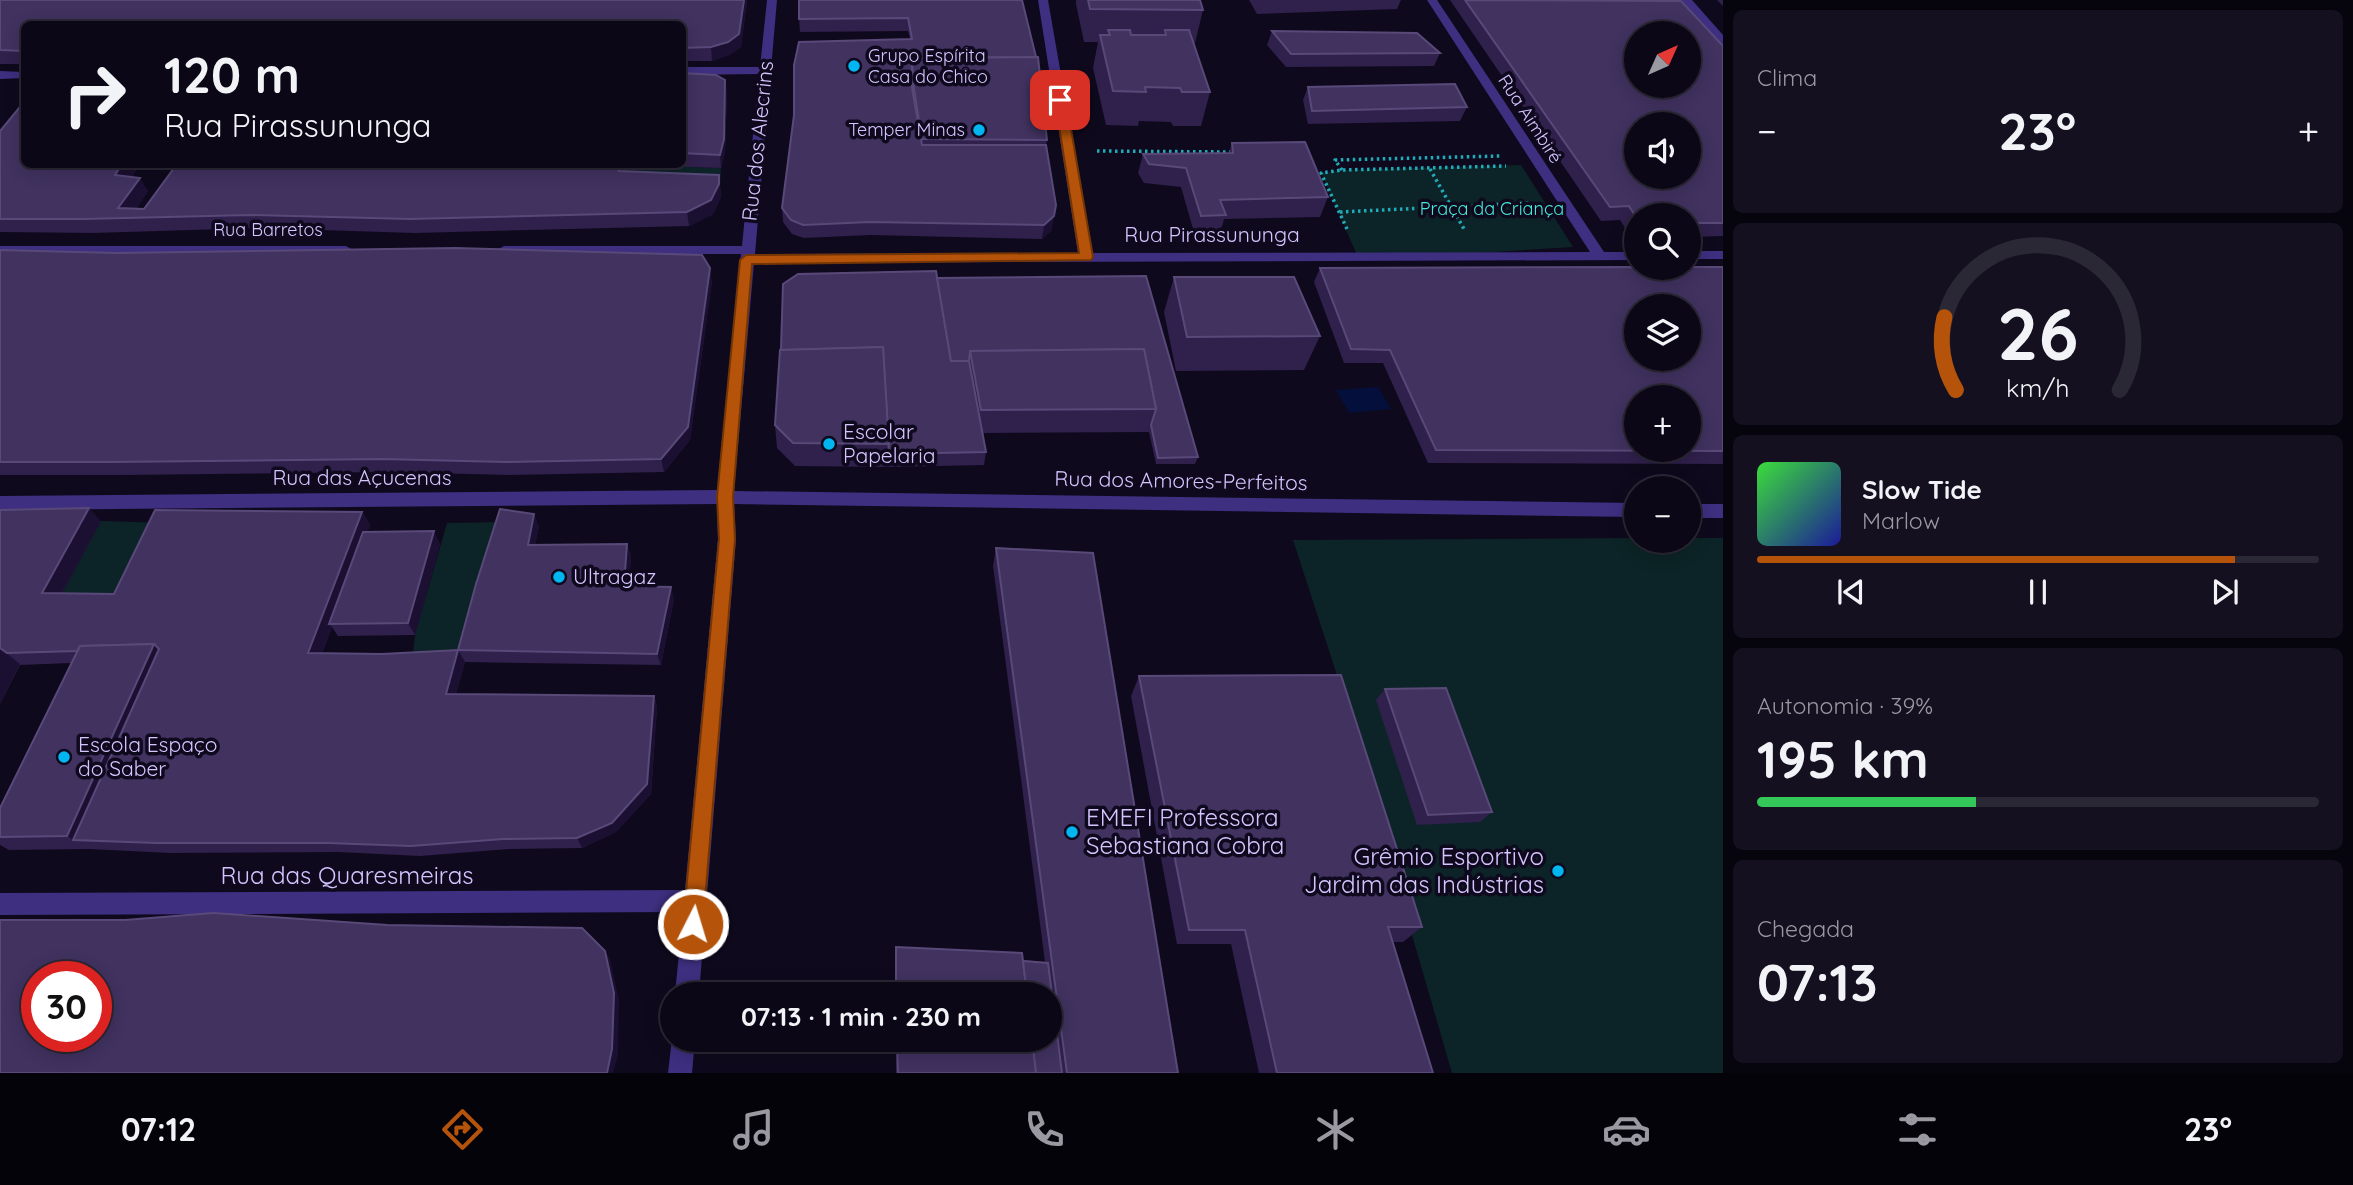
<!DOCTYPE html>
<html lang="pt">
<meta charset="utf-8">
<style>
body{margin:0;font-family:Quicksand,sans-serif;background:#14101f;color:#f1f3f6;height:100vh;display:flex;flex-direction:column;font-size:26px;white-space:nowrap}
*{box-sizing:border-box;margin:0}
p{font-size:23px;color:#9a99a1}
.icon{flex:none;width:38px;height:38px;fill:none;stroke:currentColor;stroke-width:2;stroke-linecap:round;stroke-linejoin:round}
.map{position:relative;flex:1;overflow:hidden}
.panel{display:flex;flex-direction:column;gap:10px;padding:10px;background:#06040c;width:630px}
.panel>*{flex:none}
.hud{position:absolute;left:21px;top:21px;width:665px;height:147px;border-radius:10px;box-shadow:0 4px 18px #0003,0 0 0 2px #2b2835;background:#0b0716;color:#f1f3f6;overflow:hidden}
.needle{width:46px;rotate:45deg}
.fabs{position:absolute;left:1624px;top:21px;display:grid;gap:14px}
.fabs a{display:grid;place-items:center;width:77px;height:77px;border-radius:50%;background:#0b0716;box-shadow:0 4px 18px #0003,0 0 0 2px #2b2835;font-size:35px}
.speed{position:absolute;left:21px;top:961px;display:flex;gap:14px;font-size:35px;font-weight:700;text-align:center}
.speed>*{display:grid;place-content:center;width:91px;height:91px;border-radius:50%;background:#0b0716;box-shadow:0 4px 18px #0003,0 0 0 2px #2b2835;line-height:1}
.speed .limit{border:10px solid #d22;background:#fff;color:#111}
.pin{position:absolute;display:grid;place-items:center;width:60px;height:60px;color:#fff;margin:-30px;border-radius:14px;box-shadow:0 4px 10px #0006}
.me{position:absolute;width:77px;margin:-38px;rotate:5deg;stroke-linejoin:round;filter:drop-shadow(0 0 5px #0008)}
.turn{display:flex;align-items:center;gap:24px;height:147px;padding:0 28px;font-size:32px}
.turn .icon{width:91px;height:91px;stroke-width:2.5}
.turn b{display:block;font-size:49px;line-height:60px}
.big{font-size:52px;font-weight:800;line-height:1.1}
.panel .card{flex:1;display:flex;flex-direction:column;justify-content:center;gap:10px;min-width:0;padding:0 24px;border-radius:10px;background:#14101f}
.panel .dial{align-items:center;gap:0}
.dial svg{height:182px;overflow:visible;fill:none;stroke:#2b2835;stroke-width:7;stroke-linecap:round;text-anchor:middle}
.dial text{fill:#f1f3f6;stroke:none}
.song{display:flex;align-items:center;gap:21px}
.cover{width:84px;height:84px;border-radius:10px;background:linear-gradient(135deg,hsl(120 70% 55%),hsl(240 70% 35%))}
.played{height:7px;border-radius:4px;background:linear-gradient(90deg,#b45309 85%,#2b2835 85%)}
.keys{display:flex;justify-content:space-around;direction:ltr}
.heat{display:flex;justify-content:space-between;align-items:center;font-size:38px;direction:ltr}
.charge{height:10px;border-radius:5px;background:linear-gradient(90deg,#34c759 39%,#2b2835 0)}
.trip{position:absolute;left:660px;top:982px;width:402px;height:70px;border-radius:35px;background:#0b0716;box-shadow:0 4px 18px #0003,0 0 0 2px #2b2835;font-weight:800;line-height:70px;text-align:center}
.dock{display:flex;height:112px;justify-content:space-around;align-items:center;background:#040309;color:#9a99a1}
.dock .icon{width:49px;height:49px}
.dock .active{color:#b45309}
.dock b{font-size:32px;color:#f1f3f6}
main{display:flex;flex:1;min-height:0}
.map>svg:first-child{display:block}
.green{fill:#0c2427}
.water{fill:#04103b}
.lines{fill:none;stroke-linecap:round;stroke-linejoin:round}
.path{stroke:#21aab7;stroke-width:3.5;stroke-dasharray:2.5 3.5;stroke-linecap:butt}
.minor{fill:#3e2f80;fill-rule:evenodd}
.wall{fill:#2f204c;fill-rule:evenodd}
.shaded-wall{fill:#1b1031}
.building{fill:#413260;stroke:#584979;stroke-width:2;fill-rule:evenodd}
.route{fill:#b45309;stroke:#753606;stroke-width:2}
.poi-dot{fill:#00b5f0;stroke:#0f091d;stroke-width:2.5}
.labels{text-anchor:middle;stroke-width:7;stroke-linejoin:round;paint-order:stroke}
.far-poi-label{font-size:18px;fill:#d4c5ff;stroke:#0f091d;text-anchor:start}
.far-street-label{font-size:18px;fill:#d4c5ff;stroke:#0f091d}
.far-park-label{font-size:18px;fill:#46ead9;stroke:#0f091d}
.street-label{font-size:21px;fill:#d4c5ff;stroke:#0f091d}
.poi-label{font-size:21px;fill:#d4c5ff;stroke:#0f091d;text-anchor:start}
.near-poi-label{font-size:24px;fill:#d4c5ff;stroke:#0f091d;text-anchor:start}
.near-street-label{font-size:24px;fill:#d4c5ff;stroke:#0f091d}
</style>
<main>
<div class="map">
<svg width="1723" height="1073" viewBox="0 0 1723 1073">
<rect width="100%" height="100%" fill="#0f091d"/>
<g class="green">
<polygon points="625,165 721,168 720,188 622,185"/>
<polygon points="1521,165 1573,247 1478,253 1357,255 1321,173 1342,170"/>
<polygon points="101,521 166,523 126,606 56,605"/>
<polygon points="505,522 465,662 412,665 415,635 447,523"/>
<polygon points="1636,538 1636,541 1689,541 1689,538 1723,538 1723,1073 1452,1073 1335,669 1293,540"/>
</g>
<polygon class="water" points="1378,387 1391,409 1349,413 1336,390"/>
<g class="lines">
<g class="path">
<polyline points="1097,151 1232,152"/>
<polyline points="1430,169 1464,229"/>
<polyline points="1342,170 1335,160 1501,156"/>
<polyline points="1340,212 1530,203"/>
<polyline points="1347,229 1321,173 1342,170 1506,166"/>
</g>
<g class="minor">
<polygon points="767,0 777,0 755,254 1078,253 1038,0 1048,0 1092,253 1590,252 1427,0 1437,0 1604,252 1636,252 1636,260 754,263 734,491 1636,503 1636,517 734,504 736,539 699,994 675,994 683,912 0,915 0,893 685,890 718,539 717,504 0,510 0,496 717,490 741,254 504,254 497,250 504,246 742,246 759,74 682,75 682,67 760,67"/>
<polygon points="1681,0 1692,0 1723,35 1723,45 1719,44"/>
<polygon points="0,71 24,72 24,78 0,79"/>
<polygon points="0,246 346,246 353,250 346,254 0,254"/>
<rect x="1689" y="251" width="34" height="8"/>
<rect x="1689" y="504" width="34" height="14"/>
<polygon points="672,1038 695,1040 692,1073 668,1073"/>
</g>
</g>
<g class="wall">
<polygon points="0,0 747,0 741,47 729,55 712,61 682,61 682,24 24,24 24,64 0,64"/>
<polygon points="1022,0 1047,140 1046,145 1052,230 1042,239 870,235 804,238 792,234 783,222 782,208 910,39 908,31 800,32 799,19"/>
<polygon points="1076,0 1200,0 1203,10 1195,43 1194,43 1210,92 1201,126 1173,126 1171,122 1139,121 1138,126 1106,125 1093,68 1098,42 1084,42 1076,4"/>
<polygon points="1249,0 1401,0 1397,9 1257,14"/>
<polygon points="1450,0 1662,0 1723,46 1723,236 1689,237 1689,215 1636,215 1636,235 1629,234 1620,220 1601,221"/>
<polygon points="1717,0 1723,0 1723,6"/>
<polygon points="1272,31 1440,53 1434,66 1286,67 1267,45"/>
<path d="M682,73L725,80L727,93L725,152L721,168L625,165L624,172L719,175L721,197L713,214L689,226L415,233L257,228L94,233L0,232V131L24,164H682ZM138,167H175L144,209H136L148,191L132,177Z"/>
<polygon points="1308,87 1467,107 1460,121 1308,124 1303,100"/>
<polygon points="1232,143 1328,197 1320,217 1224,219 1220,234 1195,236 1181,187 1144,183 1138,173 1143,154 1229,153"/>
<polygon points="0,250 712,281 690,440 664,472 510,475 390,472 123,475 0,475"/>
<polygon points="1723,267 1723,464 1428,463 1383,363 1344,363 1314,282 1320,268"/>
<polygon points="1146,276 1198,457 1195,464 1156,464 1149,432 982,433 986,452 984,465 888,467 795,466 777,448 775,425 937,278"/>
<polygon points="1174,277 1320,336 1304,370 1176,371 1164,312"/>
<polygon points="0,510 101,521 62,593 114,594 362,512 370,525 367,532 440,544 415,635 338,636 332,627 322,653 382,654 458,650 539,526 535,545 627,544 631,556 629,586 674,599 661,665 465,662 456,694 654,696 657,707 651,794 616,832 582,848 509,849 420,856 338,852 171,853 88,849 9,850 0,845 0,808 71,663 20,665 0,704"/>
<polygon points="996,548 1178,1073 896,1073 896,1040 1050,1040 1050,994 895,994 896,947 1045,962 993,566"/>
<polygon points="1139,676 1422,927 1403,942 1393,942 1433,1073 1259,1073 1231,944 1177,944 1131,696"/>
<polygon points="1385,689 1492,812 1480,822 1417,825 1376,700"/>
</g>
<g class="shaded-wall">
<polygon points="744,0 747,0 741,47 729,55 712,61 711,47"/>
<polygon points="725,80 727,93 725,152 721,168 720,155"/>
<polygon points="122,164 137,164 138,167 124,189 115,175"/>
<polygon points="620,164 625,165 622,185 619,171"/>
<polygon points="719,175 721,197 713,214 689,226 687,212"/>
<polygon points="140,178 148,191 130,218 118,208"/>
<polygon points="1054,216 1052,230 1042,239 1044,225"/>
<polygon points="710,268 712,281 690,440 664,472 661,459"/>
<polygon points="89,508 101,521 55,605 42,593"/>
<polygon points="362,512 370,525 333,624 329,624 332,627 318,665 308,653"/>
<polygon points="534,514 539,526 533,557 528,545"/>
<polygon points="434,531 440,544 415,635 408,623"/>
<polygon points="627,544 631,556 628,598 624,586"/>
<polygon points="671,587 674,599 661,665 657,654"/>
<polygon points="154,644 171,661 73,840 67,836"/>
<polygon points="0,648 20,664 0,704"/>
<polygon points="458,650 465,662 453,705 446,694"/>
<polygon points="654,696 657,707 651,794 616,832 582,848 577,838"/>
<polygon points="605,951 610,959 619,1000 618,1055 613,1073 607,1073"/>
</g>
<g class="building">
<polygon points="0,0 744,0 739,34 728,42 711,47 682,48 682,24 24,24 24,51 0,50"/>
<polygon points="799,0 1022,0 1036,57 912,58 912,88 922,145 1046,145 1056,205 1054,216 1044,225 870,222 803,225 791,220 782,208 794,115 794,65 799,42 912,39 908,18 799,19"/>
<polygon points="1088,0 1200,0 1203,10 1090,9"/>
<path d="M1465,0L1681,1L1723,46V223H1689V215H1636V217L1629,206L1610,207ZM1636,33H1689V86H1636ZM1636,124H1689V177H1636Z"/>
<polygon points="1108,30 1130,30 1131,35 1166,35 1165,30 1189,30 1210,92 1182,92 1180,88 1145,87 1146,92 1113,91 1100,35 1110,35"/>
<polygon points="1272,31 1417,33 1440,53 1291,54"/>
<polygon points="1038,57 1047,140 922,139 913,83 912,58"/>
<polygon points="682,73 716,75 725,80 724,139 720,155 682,153"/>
<polygon points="1455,84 1467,107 1312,111 1308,87"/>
<polygon points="24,102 24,164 122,164 115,175 140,178 118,208 144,209 177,164 620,164 619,171 719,175 719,184 711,200 687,212 410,219 250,215 84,219 0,219 0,131"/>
<polygon points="1305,142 1328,197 1220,200 1226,215 1201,216 1186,168 1149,164 1143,154 1233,153 1232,143"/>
<polygon points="455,248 702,255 710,268 688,427 661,459 505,462 383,459 112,462 0,462 0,250 116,253"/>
<path d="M1636,267L1689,268V267H1723V451L1436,450L1390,350L1351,349L1320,268ZM1636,306H1689V359H1636ZM1636,397H1689V450H1636Z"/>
<polygon points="936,271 951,361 969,361 986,452 889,454 883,347 781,350 783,284 798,274"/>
<polygon points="1146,276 1198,457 1158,458 1151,425 1156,409 1144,349 970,351 969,361 951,361 937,278"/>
<polygon points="1174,277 1294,277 1320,336 1187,337"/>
<polygon points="883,347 889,444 793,443 775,425 780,350"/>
<polygon points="1144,349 1156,409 981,410 970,351"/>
<polygon points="89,508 42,593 114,594 155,510 362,512 308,653 382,654 458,650 446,694 654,696 647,784 612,823 577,838 503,839 411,846 328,843 157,843 73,840 159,649 154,644 80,646 77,651 7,653 0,648 0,510"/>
<polygon points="500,509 534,514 528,545 627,544 624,586 671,587 657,654 458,650 476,584"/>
<polygon points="434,531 408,623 329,624 363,532"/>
<polygon points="996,548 1093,553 1178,1073 1067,1073"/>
<polygon points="154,644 67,836 0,837 0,808 80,646"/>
<polygon points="1341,675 1422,927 1388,927 1433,1073 1277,1073 1245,930 1189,930 1139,676"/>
<polygon points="1446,688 1492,812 1428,815 1385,689"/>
<path d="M213,913L387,925L582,928L605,951L614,993L612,1049L607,1073H0V920H125ZM37,976H96V1036H37Z"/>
<polygon points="896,947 1022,953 1027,994 896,994"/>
<polygon points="1023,961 1048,963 1062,1073 1036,1073 1032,1040 1050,1040 1050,994 1027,994"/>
<polygon points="897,1040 1032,1040 1036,1073 898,1073"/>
</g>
<polygon class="route" points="1060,97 1066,100 1093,257 1091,260 752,264 733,497 735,539 703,924 700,931 693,934 686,931 683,924 719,539 717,497 740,260 746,255 1079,253 1055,100"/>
<g class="poi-dot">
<circle cx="854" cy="66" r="7"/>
<circle cx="979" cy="130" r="7"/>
<circle cx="829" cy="444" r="7"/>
<circle cx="559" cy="577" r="7"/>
<circle cx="64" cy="757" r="7"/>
<circle cx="1072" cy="832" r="7"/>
<circle cx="1558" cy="871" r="7"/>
</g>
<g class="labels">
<g class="far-poi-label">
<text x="868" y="62">Grupo Espírita<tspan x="868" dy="21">Casa do Chico</tspan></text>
<text x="965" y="136" text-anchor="end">Temper Minas</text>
</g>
<g class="far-street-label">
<text transform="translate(1530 119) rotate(57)" y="6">Rua Aimbiré</text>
<text x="268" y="236">Rua Barretos</text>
</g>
<g class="far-park-label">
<text x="1492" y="215">Praça da Criança</text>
</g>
<g class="street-label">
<text transform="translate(758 141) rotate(-84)" y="7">Rua dos Alecrins</text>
<text x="1212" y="242">Rua Pirassununga</text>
<text x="362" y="485">Rua das Açucenas</text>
<text transform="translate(1181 481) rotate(1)" y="7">Rua dos Amores-Perfeitos</text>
</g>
<g class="poi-label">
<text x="843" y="439">Escolar<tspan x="843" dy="24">Papelaria</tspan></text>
<text x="573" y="584">Ultragaz</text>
<text x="78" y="752">Escola Espaço<tspan x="78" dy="24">do Saber</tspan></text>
</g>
<g class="near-poi-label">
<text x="1086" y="826">EMEFI Professora<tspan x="1086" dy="28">Sebastiana Cobra</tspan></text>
<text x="1544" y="865" text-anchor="end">Grêmio Esportivo<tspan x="1544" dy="28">Jardim das Indústrias</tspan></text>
</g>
<g class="near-street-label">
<text x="347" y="884">Rua das Quaresmeiras</text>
</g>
</g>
</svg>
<div class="fabs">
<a><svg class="needle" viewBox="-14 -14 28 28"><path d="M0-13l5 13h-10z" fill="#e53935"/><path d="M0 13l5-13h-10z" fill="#9a99a1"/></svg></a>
<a><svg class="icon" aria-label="sound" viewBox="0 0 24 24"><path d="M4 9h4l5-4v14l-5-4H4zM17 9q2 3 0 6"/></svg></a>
<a><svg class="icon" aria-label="search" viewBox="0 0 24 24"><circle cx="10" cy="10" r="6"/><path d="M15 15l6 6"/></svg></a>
<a><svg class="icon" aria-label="layers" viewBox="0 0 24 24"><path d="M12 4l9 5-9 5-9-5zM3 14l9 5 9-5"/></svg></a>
<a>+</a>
<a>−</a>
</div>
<div class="speed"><div class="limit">30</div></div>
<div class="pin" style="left:1060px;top:100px;background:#d93025"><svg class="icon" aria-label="arrive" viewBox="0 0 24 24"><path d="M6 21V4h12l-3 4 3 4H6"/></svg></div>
<svg class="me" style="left:693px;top:924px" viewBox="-20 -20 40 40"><circle r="17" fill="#b45309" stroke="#fff" stroke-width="3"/><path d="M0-11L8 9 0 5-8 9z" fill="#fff"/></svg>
<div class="trip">07:13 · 1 min · 230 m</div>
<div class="hud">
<div class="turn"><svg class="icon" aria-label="right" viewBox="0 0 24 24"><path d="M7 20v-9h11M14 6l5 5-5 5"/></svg><div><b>120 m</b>Rua Pirassununga</div></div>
</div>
</div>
<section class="panel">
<div class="card"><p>Clima</p>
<div class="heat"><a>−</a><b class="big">23°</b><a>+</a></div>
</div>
<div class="card dial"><svg viewBox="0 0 100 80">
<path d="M14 69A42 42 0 1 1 86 69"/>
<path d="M14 69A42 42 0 0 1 9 37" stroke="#b45309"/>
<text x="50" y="56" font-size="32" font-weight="700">26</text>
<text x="50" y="72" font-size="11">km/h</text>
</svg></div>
<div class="card">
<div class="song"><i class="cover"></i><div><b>Slow Tide</b><p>Marlow</p></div></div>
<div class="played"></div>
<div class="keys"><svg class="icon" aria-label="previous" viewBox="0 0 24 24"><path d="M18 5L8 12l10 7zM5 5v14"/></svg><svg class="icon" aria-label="pause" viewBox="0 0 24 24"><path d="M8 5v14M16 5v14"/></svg><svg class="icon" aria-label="next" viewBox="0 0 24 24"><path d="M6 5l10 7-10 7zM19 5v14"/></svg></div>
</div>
<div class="card"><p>Autonomia · 39%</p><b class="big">195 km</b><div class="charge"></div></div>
<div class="card"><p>Chegada</p><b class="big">07:13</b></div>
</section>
</main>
<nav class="dock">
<b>07:12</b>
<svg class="icon active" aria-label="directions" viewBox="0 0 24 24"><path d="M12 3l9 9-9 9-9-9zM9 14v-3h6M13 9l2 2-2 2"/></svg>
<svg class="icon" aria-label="music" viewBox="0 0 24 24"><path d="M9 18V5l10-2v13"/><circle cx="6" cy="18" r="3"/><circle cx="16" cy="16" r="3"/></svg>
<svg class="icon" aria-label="phone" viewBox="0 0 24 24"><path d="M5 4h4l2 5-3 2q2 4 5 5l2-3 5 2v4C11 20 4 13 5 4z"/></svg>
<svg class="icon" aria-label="climate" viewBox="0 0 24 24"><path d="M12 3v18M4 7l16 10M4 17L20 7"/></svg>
<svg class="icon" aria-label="car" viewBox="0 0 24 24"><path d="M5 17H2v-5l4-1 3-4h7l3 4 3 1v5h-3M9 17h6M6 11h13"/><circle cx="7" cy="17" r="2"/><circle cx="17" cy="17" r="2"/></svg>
<svg class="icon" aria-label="filters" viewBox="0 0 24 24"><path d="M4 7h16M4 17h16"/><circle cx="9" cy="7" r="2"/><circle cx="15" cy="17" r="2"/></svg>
<b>23°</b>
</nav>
